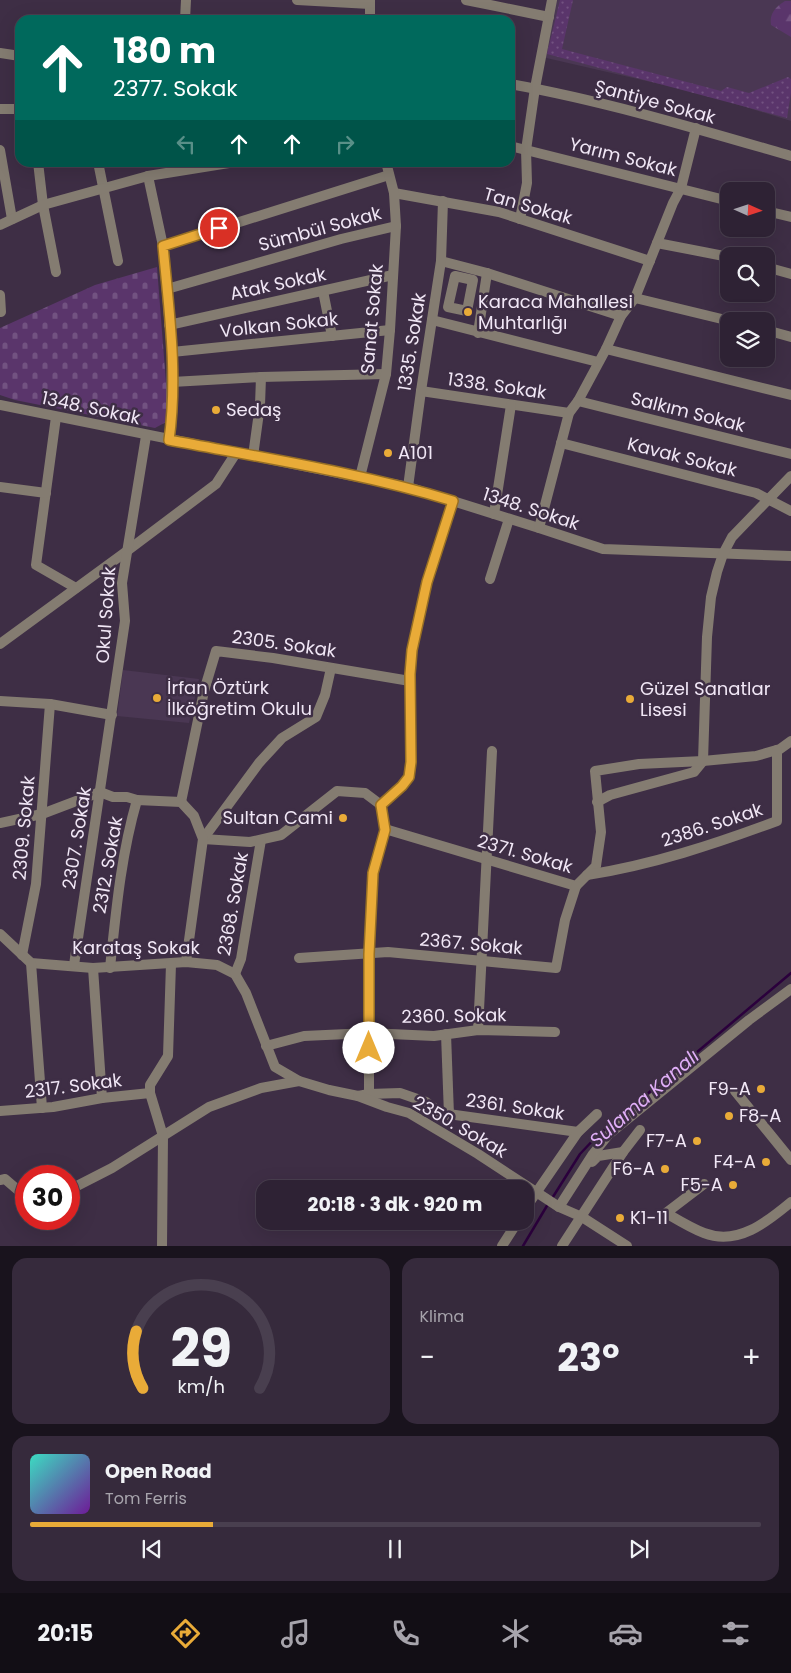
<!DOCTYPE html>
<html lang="tr">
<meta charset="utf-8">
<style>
body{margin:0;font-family:Poppins,sans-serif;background:#362a3c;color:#f1f3f6;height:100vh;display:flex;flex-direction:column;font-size:19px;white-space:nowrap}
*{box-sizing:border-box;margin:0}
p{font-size:16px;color:#a7a4ac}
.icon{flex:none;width:28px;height:28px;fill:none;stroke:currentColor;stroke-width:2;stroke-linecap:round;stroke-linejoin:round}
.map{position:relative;height:1246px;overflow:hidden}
.panel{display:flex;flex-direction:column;gap:12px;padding:12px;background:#19131d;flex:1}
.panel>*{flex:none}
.banner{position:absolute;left:15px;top:15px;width:500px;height:152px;border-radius:15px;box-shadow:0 5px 20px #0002,0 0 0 1px #493f4f;background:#00695c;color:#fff;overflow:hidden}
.needle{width:32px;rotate:93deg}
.buttons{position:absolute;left:720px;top:182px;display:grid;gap:10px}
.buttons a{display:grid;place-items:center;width:55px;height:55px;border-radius:10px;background:#2e2234;box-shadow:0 5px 20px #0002,0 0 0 1px #493f4f;font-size:25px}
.speed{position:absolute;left:15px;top:1165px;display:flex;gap:10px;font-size:25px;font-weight:700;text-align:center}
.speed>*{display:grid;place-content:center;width:65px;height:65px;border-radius:50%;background:#2e2234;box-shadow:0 5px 20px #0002,0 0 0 1px #493f4f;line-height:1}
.speed .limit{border:8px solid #d22;background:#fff;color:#111}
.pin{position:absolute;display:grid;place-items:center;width:42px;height:42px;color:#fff;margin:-21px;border:2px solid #fff;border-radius:50%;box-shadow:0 1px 5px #0007}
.me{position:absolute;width:55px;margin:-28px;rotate:0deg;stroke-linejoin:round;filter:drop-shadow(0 0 4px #0008)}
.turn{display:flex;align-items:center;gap:18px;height:105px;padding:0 15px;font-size:22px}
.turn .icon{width:65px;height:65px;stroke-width:2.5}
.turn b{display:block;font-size:35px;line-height:42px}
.lanes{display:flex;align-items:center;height:48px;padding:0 15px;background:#0003;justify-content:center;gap:25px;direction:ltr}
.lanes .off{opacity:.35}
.big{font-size:38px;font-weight:700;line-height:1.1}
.panel .widget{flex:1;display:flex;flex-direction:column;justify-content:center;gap:8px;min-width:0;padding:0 18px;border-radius:15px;background:#362a3c}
.panel .dial{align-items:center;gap:0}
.dial svg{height:130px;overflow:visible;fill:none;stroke:#493f4f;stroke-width:7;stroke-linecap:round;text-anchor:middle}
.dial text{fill:#f1f3f6;stroke:none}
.song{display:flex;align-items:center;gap:15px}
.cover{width:60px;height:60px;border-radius:8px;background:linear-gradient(135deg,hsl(170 70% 55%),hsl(280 70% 35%))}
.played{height:5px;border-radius:2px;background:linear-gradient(90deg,#e9ab38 25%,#493f4f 25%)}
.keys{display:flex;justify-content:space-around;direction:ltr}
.heat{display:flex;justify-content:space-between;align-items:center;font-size:28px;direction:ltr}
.panel .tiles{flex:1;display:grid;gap:12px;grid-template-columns:1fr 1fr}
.widget:last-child{grid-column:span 2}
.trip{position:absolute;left:256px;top:1180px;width:278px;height:50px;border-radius:15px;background:#2e2234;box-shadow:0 5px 20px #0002,0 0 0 1px #493f4f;font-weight:700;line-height:50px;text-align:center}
.tabs{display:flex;height:80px;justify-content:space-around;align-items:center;background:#120e15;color:#a7a4ac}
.tabs .icon{width:35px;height:35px}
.tabs .on{color:#e9ab38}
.tabs b{font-size:22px;color:#f1f3f6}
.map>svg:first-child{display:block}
.built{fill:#4a3753}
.grass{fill:url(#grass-dots)}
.forest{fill:url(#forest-firs)}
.cemetery{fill:url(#cemetery-stones)}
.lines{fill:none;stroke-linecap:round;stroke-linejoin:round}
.stream{stroke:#2b003c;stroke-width:2.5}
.minor{stroke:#847c71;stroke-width:10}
.route-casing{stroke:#976f24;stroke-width:12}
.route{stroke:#e9ab38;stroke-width:9}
.poi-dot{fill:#e9ab38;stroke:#3e2e45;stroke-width:2}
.labels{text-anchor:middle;stroke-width:5;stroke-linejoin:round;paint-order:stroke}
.street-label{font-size:18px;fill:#f1e7f6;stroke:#3e2e45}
.poi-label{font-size:18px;fill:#f1e7f6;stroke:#3e2e45;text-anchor:start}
.water-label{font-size:19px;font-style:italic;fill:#e1aff8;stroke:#3e2e45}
</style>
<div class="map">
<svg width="791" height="1246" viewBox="0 0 791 1246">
<defs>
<pattern id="grass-dots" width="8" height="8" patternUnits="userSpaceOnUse" patternTransform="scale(1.25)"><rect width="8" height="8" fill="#5a356b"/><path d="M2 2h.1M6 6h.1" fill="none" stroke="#725281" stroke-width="1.8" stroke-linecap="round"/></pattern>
<pattern id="forest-firs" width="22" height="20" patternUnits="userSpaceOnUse" patternTransform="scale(1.25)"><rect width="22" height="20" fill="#5a356b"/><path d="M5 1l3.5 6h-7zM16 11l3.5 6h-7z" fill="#725281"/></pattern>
<pattern id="cemetery-stones" width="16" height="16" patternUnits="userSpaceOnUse" patternTransform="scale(1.25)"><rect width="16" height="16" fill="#5a356b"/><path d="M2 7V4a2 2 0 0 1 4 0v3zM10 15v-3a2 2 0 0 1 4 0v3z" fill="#725281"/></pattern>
</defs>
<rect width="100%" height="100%" fill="#3e2e45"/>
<g class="built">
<polygon points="555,0 791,0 791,121 703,94 542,57"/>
<polygon points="123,670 199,679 189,723 117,716"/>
</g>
<polygon class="grass" points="560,0 573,0 562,49 721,91 727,87 749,93 788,77 791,79 791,93 787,118 547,54"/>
<path class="forest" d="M785,1H791V37L771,25C769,13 776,7 785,1Z"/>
<polygon class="cemetery" points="157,267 167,396 166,422 155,428 15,400 0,395 0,328 95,285"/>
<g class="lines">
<g class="stream">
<polyline points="551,1200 580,1154 596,1137 791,973"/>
<polyline points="523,1246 548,1204"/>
</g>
<g class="minor">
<polyline points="297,0 370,4"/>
<polyline points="370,0 370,20"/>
<polyline points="466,0 549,17"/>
<polyline points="185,20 186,0"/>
<polyline points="0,53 20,56"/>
<path d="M510,84C605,101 698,129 791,156"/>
<polyline points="0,109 20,109"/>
<polyline points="510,146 729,201"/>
<polyline points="0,150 12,219"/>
<polyline points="38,162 43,205 56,272"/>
<polyline points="98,162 118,261"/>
<polyline points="148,176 163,246 172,352 171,423 169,440"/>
<polyline points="394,193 499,212 650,261"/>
<polyline points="766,211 791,217"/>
<polyline points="520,219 527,183 526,150 535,88 552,0"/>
<polyline points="0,225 43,205 148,176 235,162"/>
<polyline points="657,243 729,257"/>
<polyline points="163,246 389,175"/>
<polyline points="441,261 487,273 621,316"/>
<polyline points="766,267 791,274"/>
<polygon points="455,276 473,280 467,311 448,307"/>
<polyline points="167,289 341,239 396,226"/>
<polyline points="323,291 332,336"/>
<polyline points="0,295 1,312"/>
<polyline points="635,298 730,321"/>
<polyline points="432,320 598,362"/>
<polyline points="169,325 393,275"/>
<polyline points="766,330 791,337"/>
<polyline points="478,333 487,273"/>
<polyline points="606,349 791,395"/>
<polyline points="172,352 390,330"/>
<polyline points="172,382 261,377 386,374"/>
<polyline points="421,391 569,413"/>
<polyline points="578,401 791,454"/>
<polyline points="0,405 408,487 539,528 603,549 791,556"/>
<polyline points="56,417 36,565 76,588"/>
<polyline points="561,443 756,493 791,511"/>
<polyline points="253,456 260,405 261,377"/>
<polyline points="360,477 386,374 390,330 396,226 394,193 386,162"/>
<polyline points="0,487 46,493"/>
<polyline points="408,487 421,391 441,261 443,201"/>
<polyline points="494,514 511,405"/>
<polyline points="539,528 569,413 578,401 606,349 621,316 635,298 673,203 681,188 696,128"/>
<polyline points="490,579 509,519"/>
<polyline points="0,644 127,551 216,484 236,453"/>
<polyline points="0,701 50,704 112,715"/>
<polyline points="181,802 204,691 216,651 273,658 410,681"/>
<polyline points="597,802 610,795 694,772 703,761 707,637 711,597 717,572 723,554 732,537 791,476"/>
<polyline points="381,805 402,786 409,777 411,762 410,674 412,649 427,583 453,501"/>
<polyline points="0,823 42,814 100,792 113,797 127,797 137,800"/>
<polyline points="385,829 576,886 596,866 601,832 595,771 639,764 703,761 756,756 780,749 791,741"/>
<polyline points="203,839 250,842 281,835 337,791 365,793 381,805 385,829 373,873 369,954 369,1094"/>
<polyline points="203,839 259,763 282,738 316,717 325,695 331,668"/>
<path d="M587,875C652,865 715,844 777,821V750"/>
<polyline points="0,934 31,963 93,968 186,962 217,965 235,974 246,993 275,1067 299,1081 329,1090 358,1096 369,1094 400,1093 426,1102 441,1113 578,1132"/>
<polyline points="22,955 36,884 50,704"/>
<polyline points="299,958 388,952 556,968 565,920 576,886"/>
<polyline points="31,963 42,1108"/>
<polyline points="74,965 125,621 122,583 146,436"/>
<polyline points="93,968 102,1098"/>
<path d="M110,968C116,911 121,855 137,800L181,802L194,816L203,839L186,962"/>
<polyline points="235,974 241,959 261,840"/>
<polyline points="478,1030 492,751"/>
<polyline points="446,1034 449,1115"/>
<polyline points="266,1046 304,1036 369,1033 434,1036 478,1030 555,1032"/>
<polyline points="735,1091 791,1160"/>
<polyline points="358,1096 387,1107 409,1113 478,1154 559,1207 582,1217 627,1246"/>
<polyline points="0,1111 53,1107 102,1098 150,1093"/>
<polyline points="592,1162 598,1156 623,1152"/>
<polyline points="0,1180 5,1179 26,1197"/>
<path d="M704,1184L666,1213C678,1220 691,1228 704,1233C738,1246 767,1222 791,1202"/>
<polyline points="69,1190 112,1168 209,1107 261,1088 299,1081"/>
<polyline points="559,1207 593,1154 609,1134 749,1020 791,989"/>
<polyline points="525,1209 578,1132 597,1114"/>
<polyline points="162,1246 163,1136 150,1093 150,1085 168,1056 171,964"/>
<polyline points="502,1246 518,1221"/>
<polyline points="562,1246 623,1152 640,1130"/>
</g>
</g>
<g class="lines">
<defs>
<path id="route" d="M219,228L163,246C169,310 178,376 169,440C264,458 361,473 453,501L427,582L412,650L410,674L411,762L409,777L402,786L381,805L385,830L373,873L369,954V1048"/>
</defs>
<use href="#route" class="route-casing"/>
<use href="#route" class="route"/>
</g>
<g class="poi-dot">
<circle cx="468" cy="312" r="5"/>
<circle cx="216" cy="410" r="5"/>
<circle cx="388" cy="453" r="5"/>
<circle cx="157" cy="698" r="5"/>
<circle cx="630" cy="699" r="5"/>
<circle cx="343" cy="818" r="5"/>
<circle cx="761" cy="1089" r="5"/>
<circle cx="729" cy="1116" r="5"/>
<circle cx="697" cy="1141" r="5"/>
<circle cx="766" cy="1162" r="5"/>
<circle cx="665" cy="1169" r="5"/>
<circle cx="733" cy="1185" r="5"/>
<circle cx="620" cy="1218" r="5"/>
</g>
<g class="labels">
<g class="street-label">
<text transform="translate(655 102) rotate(15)" y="6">Şantiye Sokak</text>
<text transform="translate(623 157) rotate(14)" y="6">Yarım Sokak</text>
<text transform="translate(528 206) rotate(16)" y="6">Tan Sokak</text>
<text transform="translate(320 229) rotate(-15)" y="6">Sümbül Sokak</text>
<text transform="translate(278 284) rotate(-12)" y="6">Atak Sokak</text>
<text transform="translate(372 319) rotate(-85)" y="6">Sanat Sokak</text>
<text transform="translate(279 325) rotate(-6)" y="6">Volkan Sokak</text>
<text transform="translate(412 342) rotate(-81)" y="6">1335. Sokak</text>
<text transform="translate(497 386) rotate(8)" y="6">1338. Sokak</text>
<text transform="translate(91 408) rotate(12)" y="6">1348. Sokak</text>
<text transform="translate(688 412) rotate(14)" y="6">Salkım Sokak</text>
<text transform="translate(682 457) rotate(14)" y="6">Kavak Sokak</text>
<text transform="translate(531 509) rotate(18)" y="6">1348. Sokak</text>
<text transform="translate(106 615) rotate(-86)" y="6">Okul Sokak</text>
<text transform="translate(284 644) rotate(8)" y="6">2305. Sokak</text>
<text transform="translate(712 825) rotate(-18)" y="6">2386. Sokak</text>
<text transform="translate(24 828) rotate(-85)" y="6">2309. Sokak</text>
<text transform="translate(77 838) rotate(-81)" y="6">2307. Sokak</text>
<text transform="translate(525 854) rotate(16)" y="6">2371. Sokak</text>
<text transform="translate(108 865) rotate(-80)" y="6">2312. Sokak</text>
<text transform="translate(233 904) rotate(-80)" y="6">2368. Sokak</text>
<text transform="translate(471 944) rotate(5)" y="6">2367. Sokak</text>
<text x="136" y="954">Karataş Sokak</text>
<text transform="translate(454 1016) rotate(-1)" y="6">2360. Sokak</text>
<text transform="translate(73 1086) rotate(-7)" y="6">2317. Sokak</text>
<text transform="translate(515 1107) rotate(8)" y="6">2361. Sokak</text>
<text transform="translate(460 1127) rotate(30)" y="6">2350. Sokak</text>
</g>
<g class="poi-label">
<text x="478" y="308">Karaca Mahallesi<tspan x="478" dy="21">Muhtarlığı</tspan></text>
<text x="226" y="416">Sedaş</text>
<text x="398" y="459">A101</text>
<text x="167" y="694">İrfan Öztürk<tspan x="167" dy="21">İlköğretim Okulu</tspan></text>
<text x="640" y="695">Güzel Sanatlar<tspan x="640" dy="21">Lisesi</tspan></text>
<text x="333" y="824" text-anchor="end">Sultan Cami</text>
<text x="751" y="1095" text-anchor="end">F9-A</text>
<text x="739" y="1122">F8-A</text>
<text x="687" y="1147" text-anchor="end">F7-A</text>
<text x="756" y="1168" text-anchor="end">F4-A</text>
<text x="655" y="1175" text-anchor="end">F6-A</text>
<text x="723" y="1191" text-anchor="end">F5-A</text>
<text x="630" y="1224">K1-11</text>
</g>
<g class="water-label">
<text transform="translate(644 1098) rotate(-41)" y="7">Sulama Kanalı</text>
</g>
</g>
</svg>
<div class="buttons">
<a><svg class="needle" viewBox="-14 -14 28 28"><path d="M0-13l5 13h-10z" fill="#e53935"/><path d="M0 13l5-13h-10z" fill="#a7a4ac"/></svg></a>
<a><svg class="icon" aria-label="search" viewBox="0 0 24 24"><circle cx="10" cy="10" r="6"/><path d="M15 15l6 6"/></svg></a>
<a><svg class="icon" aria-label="layers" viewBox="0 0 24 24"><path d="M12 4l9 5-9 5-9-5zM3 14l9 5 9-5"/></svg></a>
</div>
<div class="speed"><div class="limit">30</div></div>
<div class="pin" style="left:219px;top:228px;background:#d93025"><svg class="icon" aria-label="arrive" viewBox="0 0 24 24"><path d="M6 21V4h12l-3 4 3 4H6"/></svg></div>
<svg class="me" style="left:369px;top:1048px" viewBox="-20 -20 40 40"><circle r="19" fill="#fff"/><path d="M0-13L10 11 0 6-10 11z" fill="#e9ab38"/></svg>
<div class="trip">20:18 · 3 dk · 920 m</div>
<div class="banner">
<div class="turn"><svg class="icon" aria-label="ahead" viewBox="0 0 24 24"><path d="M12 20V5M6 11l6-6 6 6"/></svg><div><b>180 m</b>2377. Sokak</div></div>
<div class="lanes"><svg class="icon off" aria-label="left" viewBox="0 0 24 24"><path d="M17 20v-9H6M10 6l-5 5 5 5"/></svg><svg class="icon" aria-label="ahead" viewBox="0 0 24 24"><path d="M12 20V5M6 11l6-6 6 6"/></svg><svg class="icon" aria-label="ahead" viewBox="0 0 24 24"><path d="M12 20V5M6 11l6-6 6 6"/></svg><svg class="icon off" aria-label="right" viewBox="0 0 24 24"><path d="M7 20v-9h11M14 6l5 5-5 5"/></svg></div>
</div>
</div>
<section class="panel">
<div class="tiles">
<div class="widget dial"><svg viewBox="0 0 100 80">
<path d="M14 69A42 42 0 1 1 86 69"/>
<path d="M14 69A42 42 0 0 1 10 34" stroke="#e9ab38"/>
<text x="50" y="56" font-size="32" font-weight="700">29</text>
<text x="50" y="72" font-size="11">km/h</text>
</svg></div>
<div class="widget"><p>Klima</p>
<div class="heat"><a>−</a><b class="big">23°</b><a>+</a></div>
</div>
<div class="widget">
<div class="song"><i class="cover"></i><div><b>Open Road</b><p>Tom Ferris</p></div></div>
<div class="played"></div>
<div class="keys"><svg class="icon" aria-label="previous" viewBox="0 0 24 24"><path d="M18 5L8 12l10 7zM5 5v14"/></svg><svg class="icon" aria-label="pause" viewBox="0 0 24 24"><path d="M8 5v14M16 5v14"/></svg><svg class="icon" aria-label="next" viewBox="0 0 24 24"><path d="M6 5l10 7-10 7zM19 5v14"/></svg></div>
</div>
</div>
</section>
<nav class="tabs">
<b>20:15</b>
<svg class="icon on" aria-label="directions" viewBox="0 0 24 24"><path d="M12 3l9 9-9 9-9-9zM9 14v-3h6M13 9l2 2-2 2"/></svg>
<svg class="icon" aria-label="music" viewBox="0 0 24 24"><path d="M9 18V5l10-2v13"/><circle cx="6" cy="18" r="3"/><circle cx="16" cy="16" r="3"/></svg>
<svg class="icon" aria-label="phone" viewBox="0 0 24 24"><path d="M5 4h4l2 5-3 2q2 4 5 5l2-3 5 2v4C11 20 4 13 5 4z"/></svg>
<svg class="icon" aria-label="climate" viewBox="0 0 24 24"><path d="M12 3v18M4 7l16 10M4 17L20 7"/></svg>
<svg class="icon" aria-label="car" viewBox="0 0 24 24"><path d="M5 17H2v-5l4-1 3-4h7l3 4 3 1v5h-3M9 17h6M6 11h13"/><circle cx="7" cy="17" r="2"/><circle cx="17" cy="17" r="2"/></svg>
<svg class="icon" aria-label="filters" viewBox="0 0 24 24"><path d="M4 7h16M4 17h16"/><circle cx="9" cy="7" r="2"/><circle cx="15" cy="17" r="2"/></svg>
</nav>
